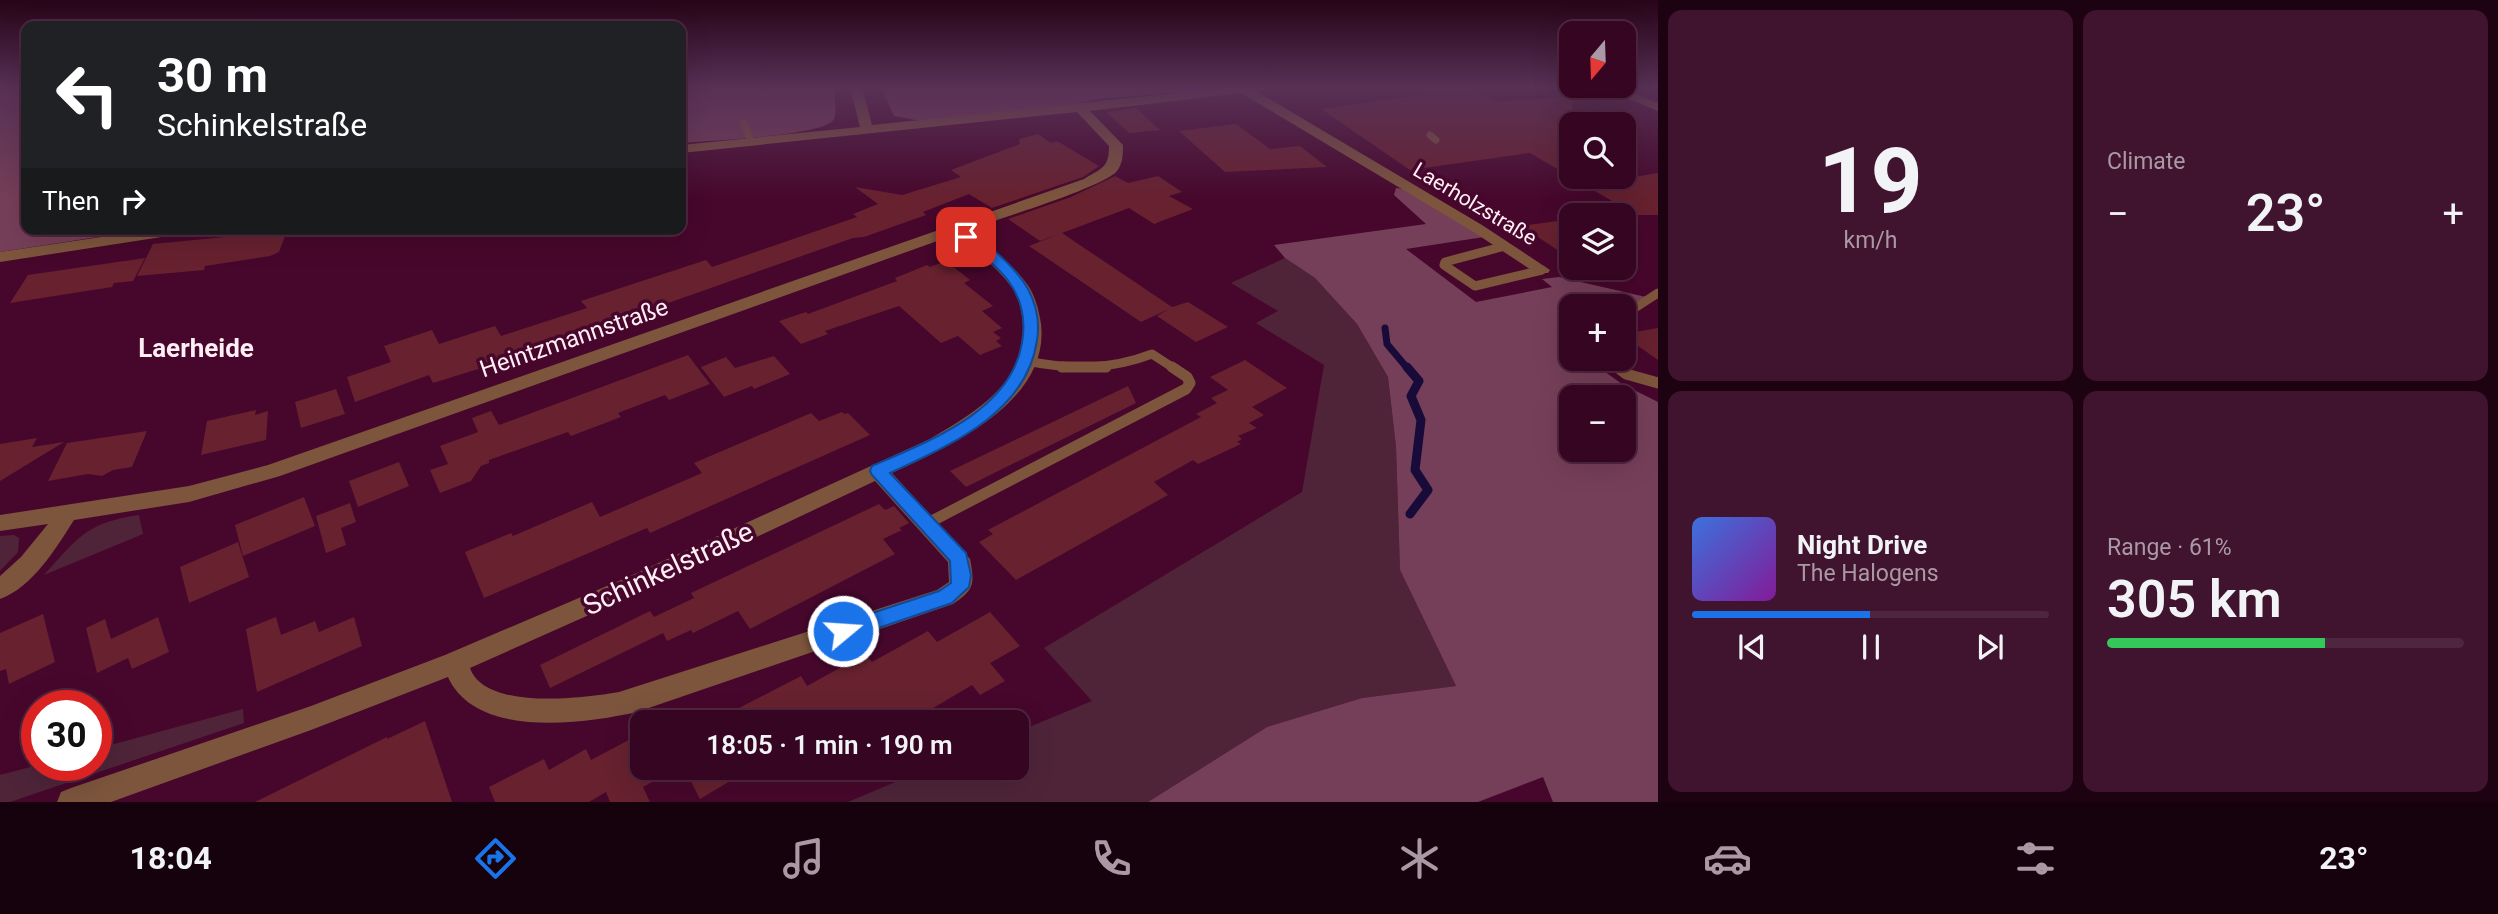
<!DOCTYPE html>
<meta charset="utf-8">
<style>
body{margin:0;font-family:Roboto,sans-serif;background:#40132e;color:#f1f3f6;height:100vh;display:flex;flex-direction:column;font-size:26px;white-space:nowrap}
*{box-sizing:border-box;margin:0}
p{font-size:23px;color:#aa99a5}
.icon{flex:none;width:38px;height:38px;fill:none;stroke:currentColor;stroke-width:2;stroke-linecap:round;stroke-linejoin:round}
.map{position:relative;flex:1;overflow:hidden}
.drawer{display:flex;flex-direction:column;gap:10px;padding:10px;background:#1d0312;width:840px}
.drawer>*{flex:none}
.top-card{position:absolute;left:21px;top:21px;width:665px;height:214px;border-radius:14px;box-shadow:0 7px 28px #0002,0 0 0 2px #4f263f;background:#202124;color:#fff;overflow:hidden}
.needle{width:46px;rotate:199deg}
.fabs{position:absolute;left:1559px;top:21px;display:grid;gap:14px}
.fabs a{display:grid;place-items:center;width:77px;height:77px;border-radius:14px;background:#350521;box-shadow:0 7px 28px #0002,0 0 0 2px #4f263f;font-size:35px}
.speed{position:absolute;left:21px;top:690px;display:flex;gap:14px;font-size:35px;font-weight:700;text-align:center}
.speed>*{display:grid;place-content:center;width:91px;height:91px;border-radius:50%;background:#350521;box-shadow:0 7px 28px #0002,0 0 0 2px #4f263f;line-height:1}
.speed .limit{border:10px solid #d22;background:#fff;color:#111}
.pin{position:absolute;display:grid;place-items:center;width:60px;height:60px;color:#fff;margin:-30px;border-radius:14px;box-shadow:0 4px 10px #0006}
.me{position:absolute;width:77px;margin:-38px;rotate:72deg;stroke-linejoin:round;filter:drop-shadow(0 0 5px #0008)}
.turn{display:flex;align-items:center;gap:24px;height:147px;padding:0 21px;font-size:32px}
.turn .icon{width:91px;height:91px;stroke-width:2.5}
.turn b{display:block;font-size:49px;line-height:60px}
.then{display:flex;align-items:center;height:66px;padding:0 21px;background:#0003;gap:14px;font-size:26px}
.big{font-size:52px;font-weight:600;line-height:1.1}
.drawer .tile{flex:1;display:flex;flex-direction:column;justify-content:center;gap:10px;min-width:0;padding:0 24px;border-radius:14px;background:#40132e}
.drawer .dial{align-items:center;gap:0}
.dial b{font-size:91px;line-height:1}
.song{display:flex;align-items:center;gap:21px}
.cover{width:84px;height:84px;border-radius:10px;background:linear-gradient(135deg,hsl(220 70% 55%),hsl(290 70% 35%))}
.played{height:7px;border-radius:4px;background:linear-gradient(90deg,#1a73e8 50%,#4f263f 50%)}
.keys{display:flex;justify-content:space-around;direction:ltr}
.heat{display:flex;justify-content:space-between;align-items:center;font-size:38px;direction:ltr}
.charge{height:10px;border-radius:5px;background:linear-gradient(90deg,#34c759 61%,#4f263f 0)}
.drawer .tiles{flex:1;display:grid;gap:10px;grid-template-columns:repeat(2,1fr)}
.trip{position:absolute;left:630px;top:710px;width:399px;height:70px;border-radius:14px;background:#350521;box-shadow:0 7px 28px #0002,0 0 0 2px #4f263f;font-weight:600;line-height:70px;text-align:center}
.dock{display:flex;height:112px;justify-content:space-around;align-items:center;background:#15020d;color:#aa99a5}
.dock .icon{width:49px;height:49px}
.dock .active{color:#1a73e8}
.dock b{font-size:32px;color:#f1f3f6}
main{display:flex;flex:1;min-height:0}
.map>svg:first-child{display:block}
.green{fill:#4f2439}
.forest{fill:#763f59;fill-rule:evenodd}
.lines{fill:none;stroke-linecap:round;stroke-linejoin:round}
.stream-far1{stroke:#190b39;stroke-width:7}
.stream{stroke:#190b39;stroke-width:9}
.building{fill:#67212f}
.service-far2{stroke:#7d553d;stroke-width:7}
.service-far1{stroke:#7d553d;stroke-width:9}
.service{stroke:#7d553d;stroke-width:11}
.minor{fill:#7d553d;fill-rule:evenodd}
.route{fill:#1a73e8;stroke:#114b97;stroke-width:2}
.labels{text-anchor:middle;stroke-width:7;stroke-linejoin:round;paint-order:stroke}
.far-street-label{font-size:21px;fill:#ffeef4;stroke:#47072c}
.street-label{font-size:24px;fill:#ffeef4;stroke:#47072c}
.neighbourhood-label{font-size:26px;font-weight:bold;fill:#ffeef4;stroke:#47072c}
.near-street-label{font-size:28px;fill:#ffeef4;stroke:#47072c}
</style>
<main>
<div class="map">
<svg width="1658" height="802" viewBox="0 0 1658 802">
<rect width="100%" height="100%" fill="#47072c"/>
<g class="green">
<polygon points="1285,258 1315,278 1357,324 1388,377 1396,447 1400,570 1456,686 1362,698 1267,727 1148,802 848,802 928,768 1017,768 1017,732 1092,701 1044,648 1302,492 1324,365 1256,323 1278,311 1231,283"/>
<path d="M139,515L143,534L44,575C79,537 86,523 139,515Z"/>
<polygon points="14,535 19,538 18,552 0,571 0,536"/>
<polygon points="243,709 244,723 10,802 0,802 0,775 38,765 96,765 96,749"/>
</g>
<g class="forest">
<polygon points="0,87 26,87 26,229 150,229 0,252"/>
<path d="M681,87H835C834,96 837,111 834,119C827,136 703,141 681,143Z"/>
<polygon points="881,87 1237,87 1100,99 1057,107 921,121 894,116"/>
<path d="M1396,188L1404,189L1484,237L1406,249L1476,302L1552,287L1542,279L1559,277L1646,297L1624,307L1572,306V359H1587L1622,384L1658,402V802H1553L1543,777L1478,802H1148L1267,727L1362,698L1456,686L1400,570L1396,447L1388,377L1357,324L1315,278L1285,258L1274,245L1426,224L1394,195ZM1572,397H1624V450H1572Z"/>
</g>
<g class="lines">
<polyline class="stream-far1" points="1385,328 1387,344 1408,369"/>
<polyline class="stream" points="1407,367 1419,381 1411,396 1421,420 1415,470 1428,490 1410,514"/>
</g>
<g class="building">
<polygon points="1413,87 1469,87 1498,102 1572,96 1572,177 1610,177 1616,180 1658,173 1658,215 1636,215 1530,153 1410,170 1321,109 1426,94"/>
<polygon points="1136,108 1160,130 1129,133 1106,112"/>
<polygon points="1236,124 1270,149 1300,146 1327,167 1225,172 1179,131"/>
<polygon points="1038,134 1051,143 1057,141 1099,166 1083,177 992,208 969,194 923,212 926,215 864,237 853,238 504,361 433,383 429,375 355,402 347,377 391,362 384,346 432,330 439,344 495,326 501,336 587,308 581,301 706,260 712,267 857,217 853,214 878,204 855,187 902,195 961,177 951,170 1020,144 1019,139"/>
<polygon points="1115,176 1128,183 1158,176 1182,192 1169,196 1193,209 1154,224 1129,208 1062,233 1172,307 1188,302 1228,327 1196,342 1157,316 1169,309 1141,322 1029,246 1057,235 1040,241 1008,219 1071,197"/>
<polygon points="1572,219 1572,248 1559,251 1521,226"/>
<polygon points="287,231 279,252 270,256 205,266 204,270 137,276 153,244"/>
<polygon points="145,258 133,281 114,283 112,287 10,303 28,275"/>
<polygon points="946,261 970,280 964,283 993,306 982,311 1002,328 993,332 1001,338 996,341 1002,346 980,355 958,336 941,343 899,306 825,331 828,334 801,344 779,321 806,312 808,314 897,281 895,278 927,265 930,267"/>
<polygon points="1658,328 1658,360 1624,336 1624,334"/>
<polygon points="688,355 710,384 669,400 665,395 618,413 621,417 571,436 568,432 489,460 489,463 481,466 471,481 440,493 430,470 448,464 440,446 478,432 472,418 491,411 499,425"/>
<polygon points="774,356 790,374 754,389 752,386 724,397 701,367 726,357 735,368"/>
<polygon points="1245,360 1287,388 1252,407 1264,415 1249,423 1257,428 1238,436 1242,439 1237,442 1241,444 1198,464 1193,460 1154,482 1168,495 1016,580 979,542 993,534 988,530 1201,417 1196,414 1217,403 1211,398 1228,390 1210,377"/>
<polygon points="1128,386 1136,403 966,487 950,471"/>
<polygon points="336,389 345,414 301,428 295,402"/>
<polygon points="256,410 255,415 268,411 266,440 201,455 207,421"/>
<polygon points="842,412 844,414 848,413 870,435 650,533 647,528 484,598 465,552 511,533 513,536 592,502 600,517 702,473 694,463 811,413 819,421"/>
<polygon points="147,431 132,467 113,470 102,476 88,474 48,481 67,443"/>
<polygon points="37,438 32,447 64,442 0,481 0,444"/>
<polygon points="399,462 409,486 358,507 349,481"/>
<polygon points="304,497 315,526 243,556 235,525"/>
<polygon points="350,503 356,522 341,528 346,545 326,553 316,516"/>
<polygon points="879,504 885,510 894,506 909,523 899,528 902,530 883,539 895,554 750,629 738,611 693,633 691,630 667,641 663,633 550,688 540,665 650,611 654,617 694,598 691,593"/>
<polygon points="238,542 249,577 189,603 180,567"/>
<polygon points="990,612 1020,646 990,663 1005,681 980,695 972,685 908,723 832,723 826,714 812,723 710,723 801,676 807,686 865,654 872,662 928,631 937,642"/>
<polygon points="43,614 55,662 9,684 6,669 0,671 0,633"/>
<polygon points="158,617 169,652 132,669 128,658 97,673 86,628 105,619 111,639"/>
<polygon points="276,617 281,635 315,621 319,632 354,617 362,646 257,692 246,629"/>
<polygon points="425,721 452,802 255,802 387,737 387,739"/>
<polygon points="642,733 642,768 677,768 643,787 650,802 610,802 606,792 589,802 495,802 489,787 544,759 549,770 586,749 591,760"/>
<polygon points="684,768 752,768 700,799"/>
</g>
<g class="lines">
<g class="service-far2">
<polyline points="744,122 751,142"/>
<polyline points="1430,135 1436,140"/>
</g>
<g class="service-far1">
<polyline points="1505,246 1445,262 1444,265 1475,286 1542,270"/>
<polyline points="1624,315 1658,293"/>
<polyline points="1606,359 1619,369"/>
<path d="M1027,361C1071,370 1110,370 1152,354L1175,369"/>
</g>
<g class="service">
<polyline points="1062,367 1106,367"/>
<polyline points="1617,367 1626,374 1658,383"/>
<polyline points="928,523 1186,389 1190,383 1187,377 1172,367"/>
</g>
<g class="minor">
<path d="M850,87H862L872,125L1234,87H1268L1266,90L1256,91L1482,225L1550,270L1548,273H1536L1472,231L1241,93L1090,111L1123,145C1123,154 1123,163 1117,171C1102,188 995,220 967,230C988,246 1011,262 1027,284C1035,295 1039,310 1041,324C1050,402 950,446 892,473L970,559C975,584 974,590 953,604L637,712C583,724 476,739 448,677L311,730L111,802H57L61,792L71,788L311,706L445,655L628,577L930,439C972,414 1029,382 1023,325C1022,312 1019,296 1010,285C995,265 974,250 954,235L280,476L189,502L74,520C56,548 33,587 0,599V576L21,557L48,524L0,531V515L189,486L268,465L1084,179C1102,168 1109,168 1109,146L1077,112L681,153V145L860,127ZM875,481L948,562L949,582L937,590L619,692C584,698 485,711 470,668L645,590Z"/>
<polygon points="1600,87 1616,87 1658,103 1658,111"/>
<polygon points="155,229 188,229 181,234 0,262 0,252"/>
</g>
</g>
<linearGradient id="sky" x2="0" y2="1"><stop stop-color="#270418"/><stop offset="0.44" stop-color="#583156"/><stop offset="1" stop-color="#583156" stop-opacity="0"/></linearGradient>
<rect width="1658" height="199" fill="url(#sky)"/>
<path class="route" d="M966,233C986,239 1018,271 1028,289C1037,306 1040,322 1037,340C1027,413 950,445 890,473L966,553L971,575L969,587L952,603L843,640L836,637L833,631L836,625L939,591L951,583L950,561L872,475L870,471L872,466C929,441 1011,411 1022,343C1031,291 999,267 961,239V234Z"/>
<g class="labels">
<g class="far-street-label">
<text transform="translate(1475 204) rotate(31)" y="7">Laerholzstraße</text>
</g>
<g class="street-label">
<text transform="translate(574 338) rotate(-19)" y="8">Heintzmannstraße</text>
</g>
<g class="neighbourhood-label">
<text x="196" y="357">Laerheide</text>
</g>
<g class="near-street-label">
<text transform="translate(668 568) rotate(-25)" y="10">Schinkelstraße</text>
</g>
</g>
</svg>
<div class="fabs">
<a><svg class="needle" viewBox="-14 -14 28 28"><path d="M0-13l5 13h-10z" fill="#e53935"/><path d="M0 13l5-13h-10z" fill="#aa99a5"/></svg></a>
<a><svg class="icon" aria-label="search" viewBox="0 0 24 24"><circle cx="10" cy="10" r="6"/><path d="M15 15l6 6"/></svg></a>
<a><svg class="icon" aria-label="layers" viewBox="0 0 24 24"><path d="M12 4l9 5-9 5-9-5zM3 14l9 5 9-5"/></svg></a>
<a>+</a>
<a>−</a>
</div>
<div class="speed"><div class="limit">30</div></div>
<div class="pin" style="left:966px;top:237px;background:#d93025"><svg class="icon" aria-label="arrive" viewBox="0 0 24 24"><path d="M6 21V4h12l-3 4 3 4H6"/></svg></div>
<svg class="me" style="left:843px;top:631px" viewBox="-20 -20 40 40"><circle r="17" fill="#1a73e8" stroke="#fff" stroke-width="3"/><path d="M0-11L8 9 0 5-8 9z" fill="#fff"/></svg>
<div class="trip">18:05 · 1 min · 190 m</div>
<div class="top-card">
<div class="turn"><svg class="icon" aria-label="left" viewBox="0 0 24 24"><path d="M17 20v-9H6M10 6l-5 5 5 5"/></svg><div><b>30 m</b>Schinkelstraße</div></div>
<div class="then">Then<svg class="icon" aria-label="right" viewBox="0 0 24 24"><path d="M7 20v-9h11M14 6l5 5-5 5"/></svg></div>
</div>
</div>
<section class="drawer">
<div class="tiles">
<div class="tile dial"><b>19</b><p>km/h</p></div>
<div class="tile"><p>Climate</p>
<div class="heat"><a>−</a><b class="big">23°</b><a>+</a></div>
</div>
<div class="tile">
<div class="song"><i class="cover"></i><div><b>Night Drive</b><p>The Halogens</p></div></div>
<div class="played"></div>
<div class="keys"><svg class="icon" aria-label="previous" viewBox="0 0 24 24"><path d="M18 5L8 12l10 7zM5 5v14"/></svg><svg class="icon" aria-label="pause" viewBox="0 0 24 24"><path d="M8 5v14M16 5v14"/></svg><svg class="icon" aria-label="next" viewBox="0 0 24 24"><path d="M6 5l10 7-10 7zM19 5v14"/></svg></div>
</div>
<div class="tile"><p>Range · 61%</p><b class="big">305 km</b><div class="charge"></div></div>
</div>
</section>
</main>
<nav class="dock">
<b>18:04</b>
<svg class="icon active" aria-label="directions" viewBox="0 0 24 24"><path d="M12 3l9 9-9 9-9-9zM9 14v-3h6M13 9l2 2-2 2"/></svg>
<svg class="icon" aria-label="music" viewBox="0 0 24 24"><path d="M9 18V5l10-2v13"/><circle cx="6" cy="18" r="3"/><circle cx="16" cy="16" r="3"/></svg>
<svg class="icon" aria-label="phone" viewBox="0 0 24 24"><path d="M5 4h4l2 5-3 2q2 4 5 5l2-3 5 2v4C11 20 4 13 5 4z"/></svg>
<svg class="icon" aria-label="climate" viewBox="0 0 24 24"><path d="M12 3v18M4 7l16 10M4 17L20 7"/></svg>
<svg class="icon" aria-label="car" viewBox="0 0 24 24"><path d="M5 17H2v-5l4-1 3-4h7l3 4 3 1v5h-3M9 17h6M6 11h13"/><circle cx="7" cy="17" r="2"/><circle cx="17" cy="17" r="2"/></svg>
<svg class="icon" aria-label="filters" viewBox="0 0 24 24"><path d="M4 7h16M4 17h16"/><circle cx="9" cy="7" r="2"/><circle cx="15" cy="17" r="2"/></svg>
<b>23°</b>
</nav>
